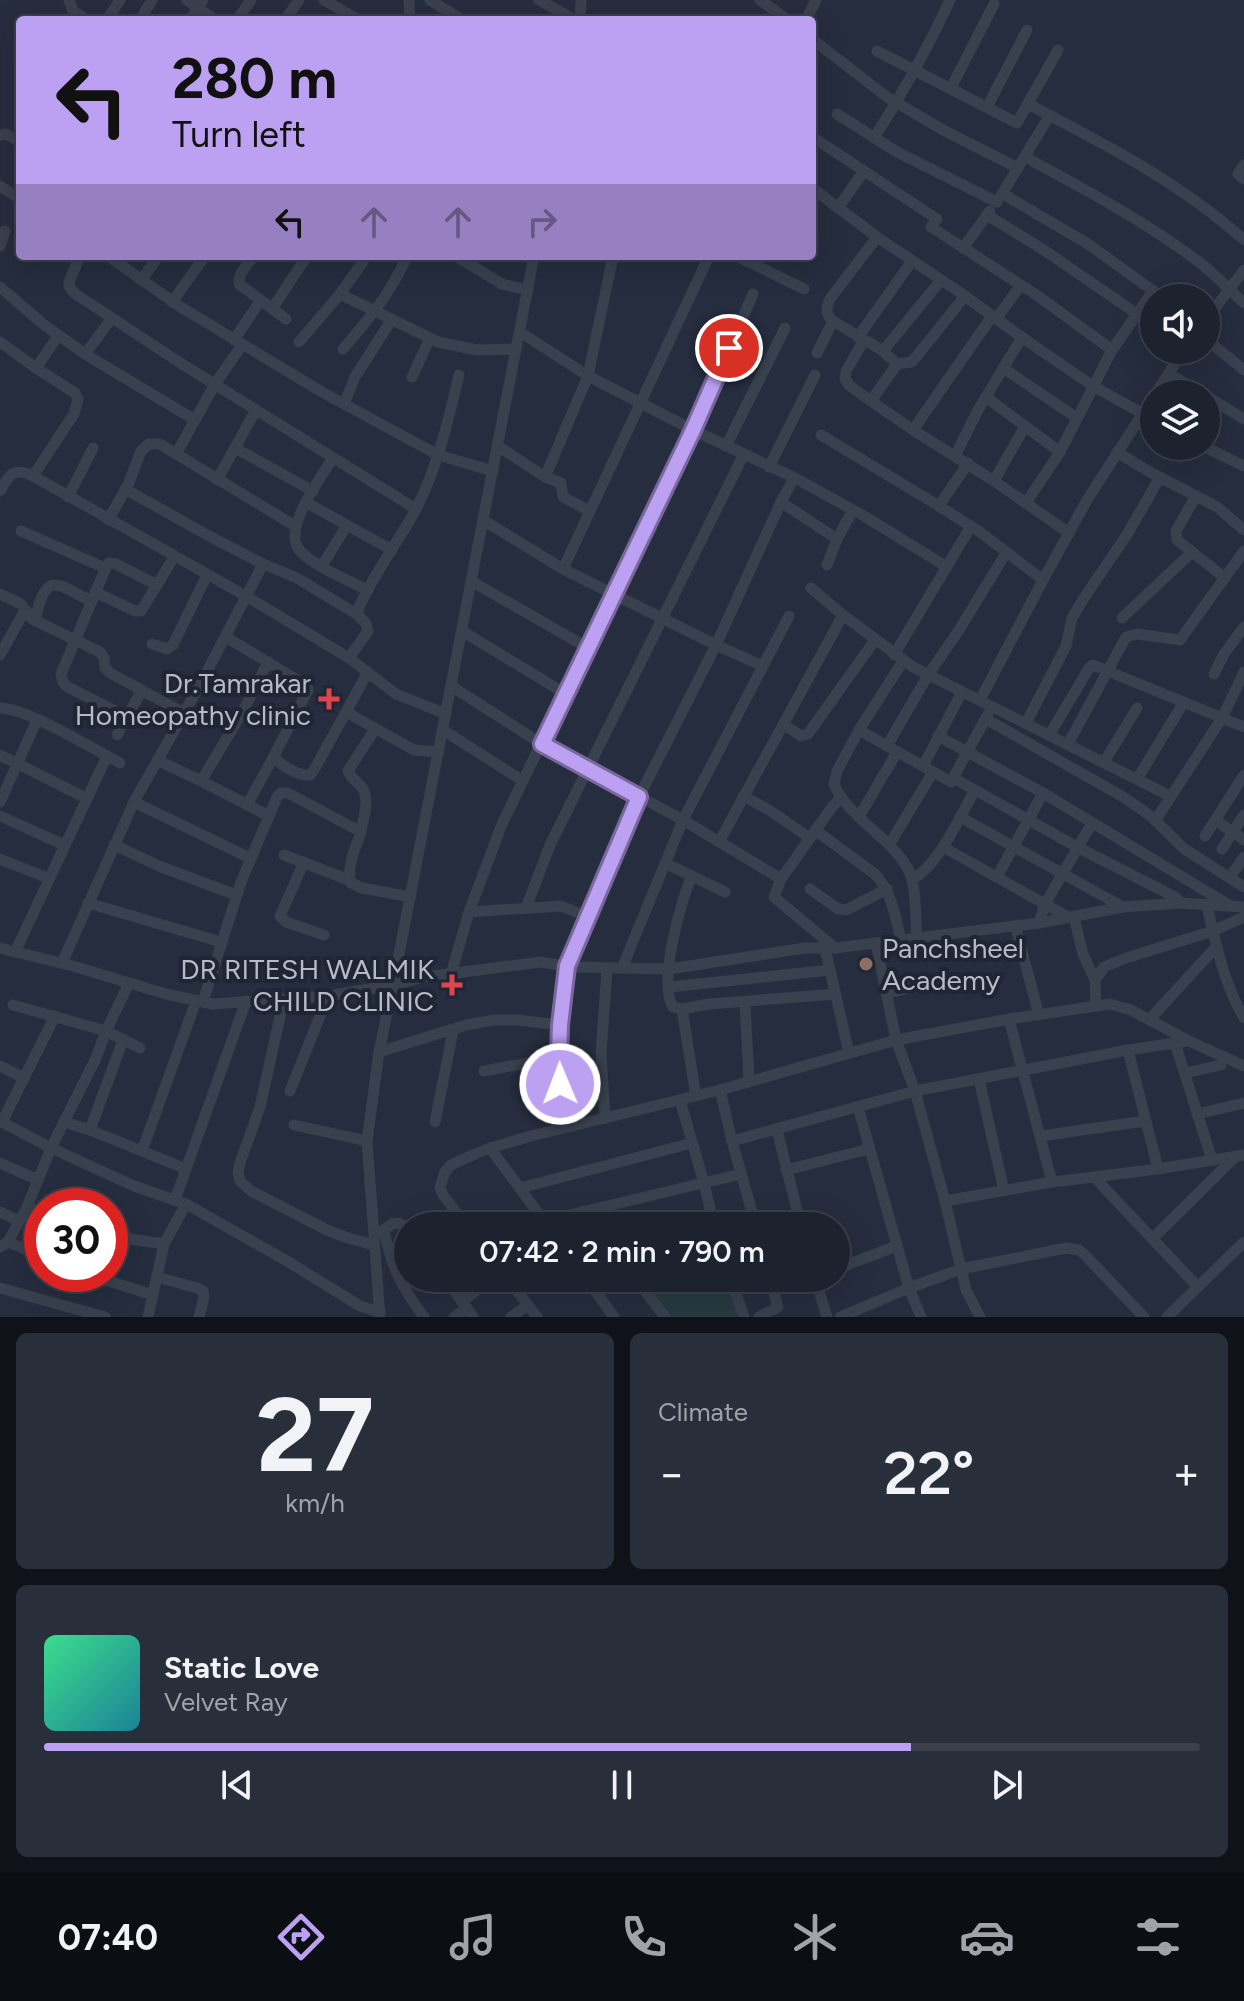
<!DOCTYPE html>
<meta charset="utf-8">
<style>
body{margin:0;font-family:Figtree,sans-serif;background:#292f3a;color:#f1f3f6;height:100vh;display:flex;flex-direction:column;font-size:30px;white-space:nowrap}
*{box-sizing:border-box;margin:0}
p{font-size:26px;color:#a0a4aa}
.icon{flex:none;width:44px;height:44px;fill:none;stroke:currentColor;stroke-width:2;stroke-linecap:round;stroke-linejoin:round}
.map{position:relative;height:1317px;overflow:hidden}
.sheet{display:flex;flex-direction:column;gap:16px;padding:16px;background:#0f1319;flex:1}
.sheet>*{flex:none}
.guide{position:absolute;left:16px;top:16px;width:800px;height:244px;border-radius:8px;box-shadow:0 8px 32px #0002,0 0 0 2px #3a3f4a;background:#bca0f2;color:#111;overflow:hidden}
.controls{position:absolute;left:1140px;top:284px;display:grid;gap:16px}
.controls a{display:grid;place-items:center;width:80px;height:80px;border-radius:50%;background:#1c222e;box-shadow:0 8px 32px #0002,0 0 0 2px #3a3f4a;font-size:40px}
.speed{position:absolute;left:24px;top:1188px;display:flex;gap:16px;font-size:40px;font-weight:700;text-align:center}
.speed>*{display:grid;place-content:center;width:104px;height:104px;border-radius:50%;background:#1c222e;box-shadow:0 8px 32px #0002,0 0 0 2px #3a3f4a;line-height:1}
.speed .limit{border:12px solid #d22;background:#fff;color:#111}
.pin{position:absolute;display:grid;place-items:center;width:68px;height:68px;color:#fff;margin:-34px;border:4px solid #fff;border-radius:50%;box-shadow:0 2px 8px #0007}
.me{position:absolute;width:88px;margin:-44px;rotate:359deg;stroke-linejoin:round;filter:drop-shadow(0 0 6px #0008)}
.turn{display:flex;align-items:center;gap:28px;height:168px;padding:0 24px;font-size:36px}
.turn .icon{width:104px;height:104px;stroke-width:2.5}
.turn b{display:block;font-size:56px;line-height:68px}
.lanes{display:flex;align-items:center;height:76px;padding:0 24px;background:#0003;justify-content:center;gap:40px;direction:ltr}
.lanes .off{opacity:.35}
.big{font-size:60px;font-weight:600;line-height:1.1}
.sheet .widget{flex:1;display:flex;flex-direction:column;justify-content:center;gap:12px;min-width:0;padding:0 28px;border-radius:12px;background:#292f3a}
.sheet .dial{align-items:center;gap:0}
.dial b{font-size:104px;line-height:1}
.song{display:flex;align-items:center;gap:24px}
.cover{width:96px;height:96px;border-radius:12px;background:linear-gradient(135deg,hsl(150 70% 55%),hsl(190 70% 35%))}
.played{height:8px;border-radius:4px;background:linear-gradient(90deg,#bca0f2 75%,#3a3f4a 75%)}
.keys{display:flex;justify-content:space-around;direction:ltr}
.heat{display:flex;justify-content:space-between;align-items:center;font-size:44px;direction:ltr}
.sheet .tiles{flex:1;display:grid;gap:16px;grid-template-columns:1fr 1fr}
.widget:last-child{grid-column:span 2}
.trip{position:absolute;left:394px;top:1212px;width:456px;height:80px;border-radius:40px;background:#1c222e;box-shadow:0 8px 32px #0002,0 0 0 2px #3a3f4a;font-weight:600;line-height:80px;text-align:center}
.tab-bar{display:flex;height:128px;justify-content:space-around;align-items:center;background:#0b0e12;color:#a0a4aa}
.tab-bar .icon{width:56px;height:56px}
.tab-bar .selected{color:#bca0f2}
.tab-bar b{font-size:36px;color:#f1f3f6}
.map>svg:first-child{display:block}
.green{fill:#273a3f}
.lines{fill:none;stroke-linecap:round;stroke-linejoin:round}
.minor{stroke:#39404e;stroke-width:11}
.route-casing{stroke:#7a689d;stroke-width:20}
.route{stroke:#bca0f2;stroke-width:14}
.health-dot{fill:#e0444e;stroke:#1e2533;stroke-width:3}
.education-dot{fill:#8d6e63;stroke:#1e2533;stroke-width:3}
.labels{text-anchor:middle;stroke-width:8;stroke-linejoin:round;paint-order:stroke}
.poi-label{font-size:28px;fill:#b5bbc9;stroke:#1e2533;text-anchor:end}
</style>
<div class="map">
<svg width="1244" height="1317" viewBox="0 0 1244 1317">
<rect width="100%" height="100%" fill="#252d3e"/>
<polygon class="green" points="635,1278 731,1278 744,1317 665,1317"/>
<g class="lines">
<g class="minor">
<polyline points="69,0 73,11 87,20"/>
<polyline points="187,0 215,20"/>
<polyline points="324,0 359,20"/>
<polyline points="409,0 410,20"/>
<polyline points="430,0 462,20"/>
<polyline points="539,0 575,20"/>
<polyline points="760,0 788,20"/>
<polyline points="107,20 120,0"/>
<polyline points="140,20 152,0"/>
<polyline points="190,20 203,0"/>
<polyline points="237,20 251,0"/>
<polyline points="285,20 299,0"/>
<polyline points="580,20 581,0"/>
<polyline points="806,20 816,0"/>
<polyline points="812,39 887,97 943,130 1018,168"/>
<polyline points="877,51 1017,123 1058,50"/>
<polyline points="951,88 994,4"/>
<path d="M1028,104C1103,143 1181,183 1244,240"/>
<polyline points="987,107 1027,30"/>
<polyline points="837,114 897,152 997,202"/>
<polyline points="0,135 6,134 20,142"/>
<path d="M874,138C903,93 928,48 950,0"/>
<polyline points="817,140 937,219 931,227 1038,296 1112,350"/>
<path d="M1025,157C1084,189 1145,221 1199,262C1215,274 1229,290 1244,303"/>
<polyline points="1244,165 1238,174 1244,179"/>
<polyline points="0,186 20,199"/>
<polyline points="812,188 877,237 955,289 1030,343 1093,386 1154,420"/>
<polyline points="1003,194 1088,244 1163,298"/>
<polyline points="1000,197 1050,115"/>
<polyline points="838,208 864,171"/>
<polyline points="987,215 1044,250 1137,314"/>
<path d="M877,237L830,299C826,308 825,314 833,321L883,351L897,364L912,362L965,296"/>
<polyline points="0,246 5,231"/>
<polyline points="963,248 990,211"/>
<polyline points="80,256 69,282 69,286 74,293 182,364 416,509"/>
<polyline points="108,256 179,306 322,392 438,455 493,471"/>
<path d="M254,256C247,265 238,273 239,284L286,319"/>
<polyline points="456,256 502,284 528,290"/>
<polyline points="737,256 804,289"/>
<polyline points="141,280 159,256"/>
<polyline points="0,287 43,324 85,354 195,420"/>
<polyline points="340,294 438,342 477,350 516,349"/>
<polyline points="172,302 205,256"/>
<polyline points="272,309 307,256"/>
<polyline points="996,319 1021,285"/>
<polyline points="1206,320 1244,270"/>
<polyline points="520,332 588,376 693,430 797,479 864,516 947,567"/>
<polyline points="858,337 912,261"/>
<polyline points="1206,339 1244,370"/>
<polyline points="234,340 260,301"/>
<polyline points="864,340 846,371 845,379 850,386 871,401"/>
<polyline points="0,342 36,368 75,393 78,399 74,414 33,476"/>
<polyline points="299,342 340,294 367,256"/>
<path d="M343,349C368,320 392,292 407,256"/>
<polyline points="883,351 941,280"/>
<polyline points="817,353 833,321"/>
<polyline points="85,354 112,318"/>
<polyline points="897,364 871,401 913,430 994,481 1069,533"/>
<polyline points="36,368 58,336"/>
<polyline points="1003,368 1077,418"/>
<polyline points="1169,374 1203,394"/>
<polyline points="412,377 430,338"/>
<polyline points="1155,394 1184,350"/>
<polyline points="1206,396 1244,419"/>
<polyline points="986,397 1060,452"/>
<polyline points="344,404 355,377 392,319"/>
<polyline points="913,430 992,316"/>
<polyline points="821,435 939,506 980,532 1043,580"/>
<polyline points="498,446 545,477 561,483 563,497 590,511"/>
<polyline points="726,446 785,328"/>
<polyline points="1203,446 1244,466"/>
<polyline points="235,448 313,491"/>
<polyline points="1117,452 1148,471 1217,507 1244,530"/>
<polyline points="176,454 215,384 242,345"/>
<polyline points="955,456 978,410 1022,337"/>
<path d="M333,458C321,477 284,527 298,548C308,564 350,581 368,590"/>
<polyline points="769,467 815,375"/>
<polyline points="545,477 588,376 613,256"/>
<polyline points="217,480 256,410"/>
<polyline points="994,481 1025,426"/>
<polyline points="125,489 209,536 263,564 297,578 358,615"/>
<path d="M0,491C10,474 13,467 33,476L246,596L349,658L396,694L446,714"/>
<polyline points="1196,496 1176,531 1177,540 1225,578"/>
<polyline points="68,497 93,448"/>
<polyline points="781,502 837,539"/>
<polyline points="307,503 392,550"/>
<polyline points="1026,503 1060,452 1112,350 1153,291"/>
<polyline points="939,506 968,463"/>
<polyline points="108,520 128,485 141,451 149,444 160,444 295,526"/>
<polyline points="483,520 563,569 716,645 763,666"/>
<polyline points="21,531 105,568"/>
<polyline points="827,565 837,539 853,510"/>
<polyline points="322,566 347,525"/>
<polyline points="563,569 709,256"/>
<polyline points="471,581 588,648"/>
<polyline points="811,588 843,615 913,667 1170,796"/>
<polyline points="95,592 135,611 141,611 174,557"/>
<polyline points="0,594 21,604 32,619 100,652 104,658 105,668 110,673 184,713"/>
<polyline points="1122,618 1191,553"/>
<path d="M35,620C39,607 40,592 52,585L62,586L91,601"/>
<polyline points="462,631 566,694"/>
<path d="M226,637L307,686L308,690L274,756C280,766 299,776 310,775L314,770L368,672"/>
<polyline points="152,644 167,649 173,645 207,575"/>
<polyline points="0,655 25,610"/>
<polyline points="894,655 971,526"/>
<path d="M349,658L368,631L366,624L358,615L359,607C374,574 397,543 415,511C437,469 448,422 459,375"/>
<path d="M903,661L859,730L837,771L834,784C849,819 890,836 908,869C917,885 915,919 917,937"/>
<polyline points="1214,674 1224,654 1244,627"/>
<polyline points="451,686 542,744 683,820 781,879 774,897 835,948"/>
<polyline points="980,700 1043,580 1087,500 1154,396"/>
<path d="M0,708C27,708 93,749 120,763"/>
<polyline points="113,710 66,686 63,682 61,674 107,565 109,563 116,564 157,585"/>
<polyline points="346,712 414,750 439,752"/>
<polyline points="986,719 1125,798 1152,817 1183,848 1244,887"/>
<polyline points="1026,723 1066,646 1072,618 1084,598 1128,533 1160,477"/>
<polyline points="783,724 801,736 808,734 875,640"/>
<polyline points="443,730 523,781"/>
<polyline points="859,730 951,782 988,714"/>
<polyline points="1050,734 1089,668 1093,665 1244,727"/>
<polyline points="117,735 142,690"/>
<polyline points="938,736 1043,793 1229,905"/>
<polyline points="1068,744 1126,637 1137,634 1180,640 1244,551"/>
<polyline points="887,746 928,675 959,630 1006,553"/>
<polyline points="0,755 86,798"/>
<polyline points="157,760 201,781 269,816"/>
<polyline points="1104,762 1137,708"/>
<polyline points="923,766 962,692"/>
<polyline points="1137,779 1184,702"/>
<polyline points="201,781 242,713 268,662"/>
<polyline points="975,790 1079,848 1175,897 1181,903"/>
<polyline points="743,796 769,810 810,838"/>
<polyline points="0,802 37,720"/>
<polyline points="134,802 250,858"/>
<polyline points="247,805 274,756"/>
<polyline points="0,816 64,845"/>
<polyline points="859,817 897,752"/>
<polyline points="960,817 1123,907"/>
<polyline points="1215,820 1244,840"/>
<polyline points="1155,821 1222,718 1244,672"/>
<path d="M815,830L875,874C892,893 895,915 901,940"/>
<path d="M361,832C363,818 371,798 361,786C355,780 351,778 348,771L375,729"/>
<polyline points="1205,836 1244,775"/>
<polyline points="719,842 843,615"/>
<polyline points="114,845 159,866 236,895"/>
<polyline points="889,845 933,772"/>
<polyline points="943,847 1068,917"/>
<polyline points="1222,849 1244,815"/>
<polyline points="284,855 349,880"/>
<polyline points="0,859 48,878"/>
<polyline points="304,862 280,916 286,922 324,935"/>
<polyline points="665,863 725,892"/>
<path d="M692,876C680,902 658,983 673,1007L682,1009L709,1004L836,994"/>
<polyline points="997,877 1043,793"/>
<polyline points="1230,877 1244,857"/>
<polyline points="781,879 832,807 841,797"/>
<path d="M912,880C940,863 959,818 975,790L953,778"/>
<polyline points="810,889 838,909 846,910 887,889"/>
<polyline points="88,903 221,942"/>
<path d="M1207,906C1216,944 1224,984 1244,1018"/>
<polyline points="526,908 550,845 744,454"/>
<polyline points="469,912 561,906 588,917"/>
<polyline points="1074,917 1083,954 1095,980"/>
<polyline points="1039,923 1045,904 1092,823"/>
<polyline points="1015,925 1039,1015"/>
<polyline points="876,943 896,1040 915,1091 945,1201 966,1290 980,1317"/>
<polyline points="0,948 73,966 166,994 213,1004 328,996 393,985 425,977 540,962 573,967 669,969 805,948 835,948 1039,923 1123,907 1181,903 1244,907"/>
<polyline points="825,948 849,1053"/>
<polyline points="15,952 107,756"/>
<polyline points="62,963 134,802 201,683 263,564"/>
<polyline points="622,968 683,820 789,616"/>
<polyline points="451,974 469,912 502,824 693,430 753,294"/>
<polyline points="669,987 830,970"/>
<polyline points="886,993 953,979"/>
<polyline points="284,999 260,1107 240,1163 238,1173 240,1181 251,1191 327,1230 348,1238 374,1245"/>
<path d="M203,1002L241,882L277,797L281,793H288L361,832C356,847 346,867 351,883L362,888L411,897"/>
<polyline points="745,1002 749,1081"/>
<polyline points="13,1005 106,1031 140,1048"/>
<polyline points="1096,1006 1095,980 1104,967 1126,958 1213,931 1244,917"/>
<polyline points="682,1009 696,1096"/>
<polyline points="1009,1019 1052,1182"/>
<polyline points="1149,1020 1217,946"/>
<polyline points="1175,1043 1212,1160"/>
<polyline points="1128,1050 1158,1169"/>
<polyline points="379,1052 466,1025 494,1020 517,1020 560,1025"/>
<polyline points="0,1066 24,1078"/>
<polyline points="484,1071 559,1057"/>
<polyline points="1185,1073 1221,1065"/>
<polyline points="979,1079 1004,1191"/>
<polyline points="720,1090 732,1141 756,1226"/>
<polyline points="290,1091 328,996"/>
<polyline points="680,1100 704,1183 714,1226"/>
<polyline points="858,1107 909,1288 921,1317"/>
<polyline points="1197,1114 1244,1103"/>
<polyline points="605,1118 601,1054 607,968"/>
<polyline points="0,1121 51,1148 134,1186 186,1204 287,1261 360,1306 380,1312"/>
<polyline points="2,1122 55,1016"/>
<polyline points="64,1122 90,1130 186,1169"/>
<polyline points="435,1122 453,1031"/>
<polyline points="294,1125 367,1141"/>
<polyline points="570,1126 560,1084 559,1057 567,966 639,797 716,645 781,502 794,478"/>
<polyline points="90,1130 123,1040"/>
<polyline points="777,1130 801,1226"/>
<polyline points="1041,1136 1145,1121"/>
<polyline points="732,1141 915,1091 1128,1050 1188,1041"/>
<polyline points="490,1148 547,1225"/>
<polyline points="142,1151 196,1001"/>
<polyline points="0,1163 38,1180"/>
<polyline points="786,1170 869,1149"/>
<polyline points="1094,1177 1198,1287"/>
<polyline points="520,1188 692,1143"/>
<polyline points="175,1200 246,1001"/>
<polyline points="945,1201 1052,1182 1158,1169 1244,1155"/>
<polyline points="27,1207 42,1212"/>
<polyline points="584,1211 596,1226"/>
<polyline points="0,1212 19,1221"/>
<polyline points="544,1221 741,1174"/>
<polyline points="467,1226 443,1195 440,1187 445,1172 451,1165 468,1157 490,1148 535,1135 720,1090 896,1040 1009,1019 1110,1004 1131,1010 1189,1041 1244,1066"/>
<path d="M384,1230C392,1269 401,1286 424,1317"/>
<polyline points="378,1234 392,1224 399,1223 408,1228"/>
<polyline points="110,1236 164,1244"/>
<polyline points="1152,1239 1236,1156"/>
<polyline points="8,1242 42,1256"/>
<polyline points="0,1247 8,1242 27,1207 51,1148 96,1058 106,1031 129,983"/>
<polyline points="836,1269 897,1246"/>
<polyline points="87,1274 153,1295"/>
<polyline points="157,1277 197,1288 203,1291 204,1297 199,1317"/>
<polyline points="445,1278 473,1317"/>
<polyline points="507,1278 537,1317"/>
<polyline points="586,1278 614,1317"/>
<polyline points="635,1278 665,1317"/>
<polyline points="731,1278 744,1317"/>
<polyline points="815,1278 827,1317"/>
<polyline points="0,1288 105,1317"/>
<polyline points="462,1302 492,1278"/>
<polyline points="148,1317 164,1244 186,1204"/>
<polyline points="380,1317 367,1141 379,1052 393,985 534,256"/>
<polyline points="454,1317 467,1308"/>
<polyline points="511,1317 528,1305"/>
<polyline points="759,1317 778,1307 770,1278"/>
<polyline points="840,1317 909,1288 961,1269 1066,1248 1079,1250 1084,1254 1144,1317"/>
<polyline points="1167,1317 1244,1242"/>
</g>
</g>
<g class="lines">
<defs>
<polyline id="route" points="560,1084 559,1057 560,1025 567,966 639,797 542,744 693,430 729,348"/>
</defs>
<use href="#route" class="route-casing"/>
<use href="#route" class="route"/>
</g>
<g class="health-dot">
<path d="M325 687h8v8h8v8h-8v8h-8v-8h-8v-8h8z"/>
<path d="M448 973h8v8h8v8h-8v8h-8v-8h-8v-8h8z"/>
</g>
<circle class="education-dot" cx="866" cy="964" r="8"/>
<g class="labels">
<g class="poi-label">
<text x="311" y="693">Dr.Tamrakar<tspan x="311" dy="32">Homeopathy clinic</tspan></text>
<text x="882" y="958" text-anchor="start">Panchsheel<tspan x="882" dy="32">Academy</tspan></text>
<text x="434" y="979">DR RITESH WALMIK<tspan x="434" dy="32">CHILD CLINIC</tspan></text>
</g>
</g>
</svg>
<div class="controls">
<a><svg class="icon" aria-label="sound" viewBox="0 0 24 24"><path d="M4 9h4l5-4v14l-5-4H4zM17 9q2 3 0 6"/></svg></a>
<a><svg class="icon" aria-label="layers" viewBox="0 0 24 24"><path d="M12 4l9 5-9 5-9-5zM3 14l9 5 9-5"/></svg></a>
</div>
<div class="speed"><div class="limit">30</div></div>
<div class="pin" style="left:729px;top:348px;background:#d93025"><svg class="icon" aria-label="arrive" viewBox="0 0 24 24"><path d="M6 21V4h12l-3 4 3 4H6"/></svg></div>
<svg class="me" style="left:560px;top:1084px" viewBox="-20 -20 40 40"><circle r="17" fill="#bca0f2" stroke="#fff" stroke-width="3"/><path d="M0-11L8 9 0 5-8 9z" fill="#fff"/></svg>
<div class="trip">07:42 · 2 min · 790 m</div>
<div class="guide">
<div class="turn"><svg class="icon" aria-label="left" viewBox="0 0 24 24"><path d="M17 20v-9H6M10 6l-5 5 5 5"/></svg><div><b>280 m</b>Turn left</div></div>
<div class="lanes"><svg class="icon" aria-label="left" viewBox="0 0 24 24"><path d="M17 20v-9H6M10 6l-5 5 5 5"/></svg><svg class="icon off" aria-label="ahead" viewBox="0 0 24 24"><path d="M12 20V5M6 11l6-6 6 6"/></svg><svg class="icon off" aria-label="ahead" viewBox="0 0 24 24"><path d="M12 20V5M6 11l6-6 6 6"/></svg><svg class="icon off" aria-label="right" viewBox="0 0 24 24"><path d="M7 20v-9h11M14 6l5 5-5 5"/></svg></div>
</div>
</div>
<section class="sheet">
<div class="tiles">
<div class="widget dial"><b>27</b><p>km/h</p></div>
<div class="widget"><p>Climate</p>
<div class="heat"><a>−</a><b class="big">22°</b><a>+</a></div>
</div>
<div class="widget">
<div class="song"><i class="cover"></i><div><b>Static Love</b><p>Velvet Ray</p></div></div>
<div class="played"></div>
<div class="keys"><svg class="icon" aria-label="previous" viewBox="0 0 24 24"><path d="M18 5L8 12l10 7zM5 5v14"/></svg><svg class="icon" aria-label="pause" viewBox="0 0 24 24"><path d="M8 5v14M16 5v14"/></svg><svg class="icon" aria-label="next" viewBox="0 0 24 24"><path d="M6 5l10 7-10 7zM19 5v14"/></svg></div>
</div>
</div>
</section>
<nav class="tab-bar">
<b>07:40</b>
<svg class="icon selected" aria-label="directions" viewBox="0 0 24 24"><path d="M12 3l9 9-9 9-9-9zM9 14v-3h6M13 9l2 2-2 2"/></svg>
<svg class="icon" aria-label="music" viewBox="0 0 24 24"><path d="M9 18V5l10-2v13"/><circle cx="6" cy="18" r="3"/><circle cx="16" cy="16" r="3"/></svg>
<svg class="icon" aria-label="phone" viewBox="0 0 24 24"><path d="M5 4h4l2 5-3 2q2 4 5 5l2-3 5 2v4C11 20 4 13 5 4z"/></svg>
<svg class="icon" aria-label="climate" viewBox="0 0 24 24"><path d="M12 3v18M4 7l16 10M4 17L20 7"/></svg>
<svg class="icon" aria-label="car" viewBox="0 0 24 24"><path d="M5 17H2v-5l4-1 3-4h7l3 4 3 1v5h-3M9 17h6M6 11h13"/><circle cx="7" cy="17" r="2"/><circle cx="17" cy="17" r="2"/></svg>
<svg class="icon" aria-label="filters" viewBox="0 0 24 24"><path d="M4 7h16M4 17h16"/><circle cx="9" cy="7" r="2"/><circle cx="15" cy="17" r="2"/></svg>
</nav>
